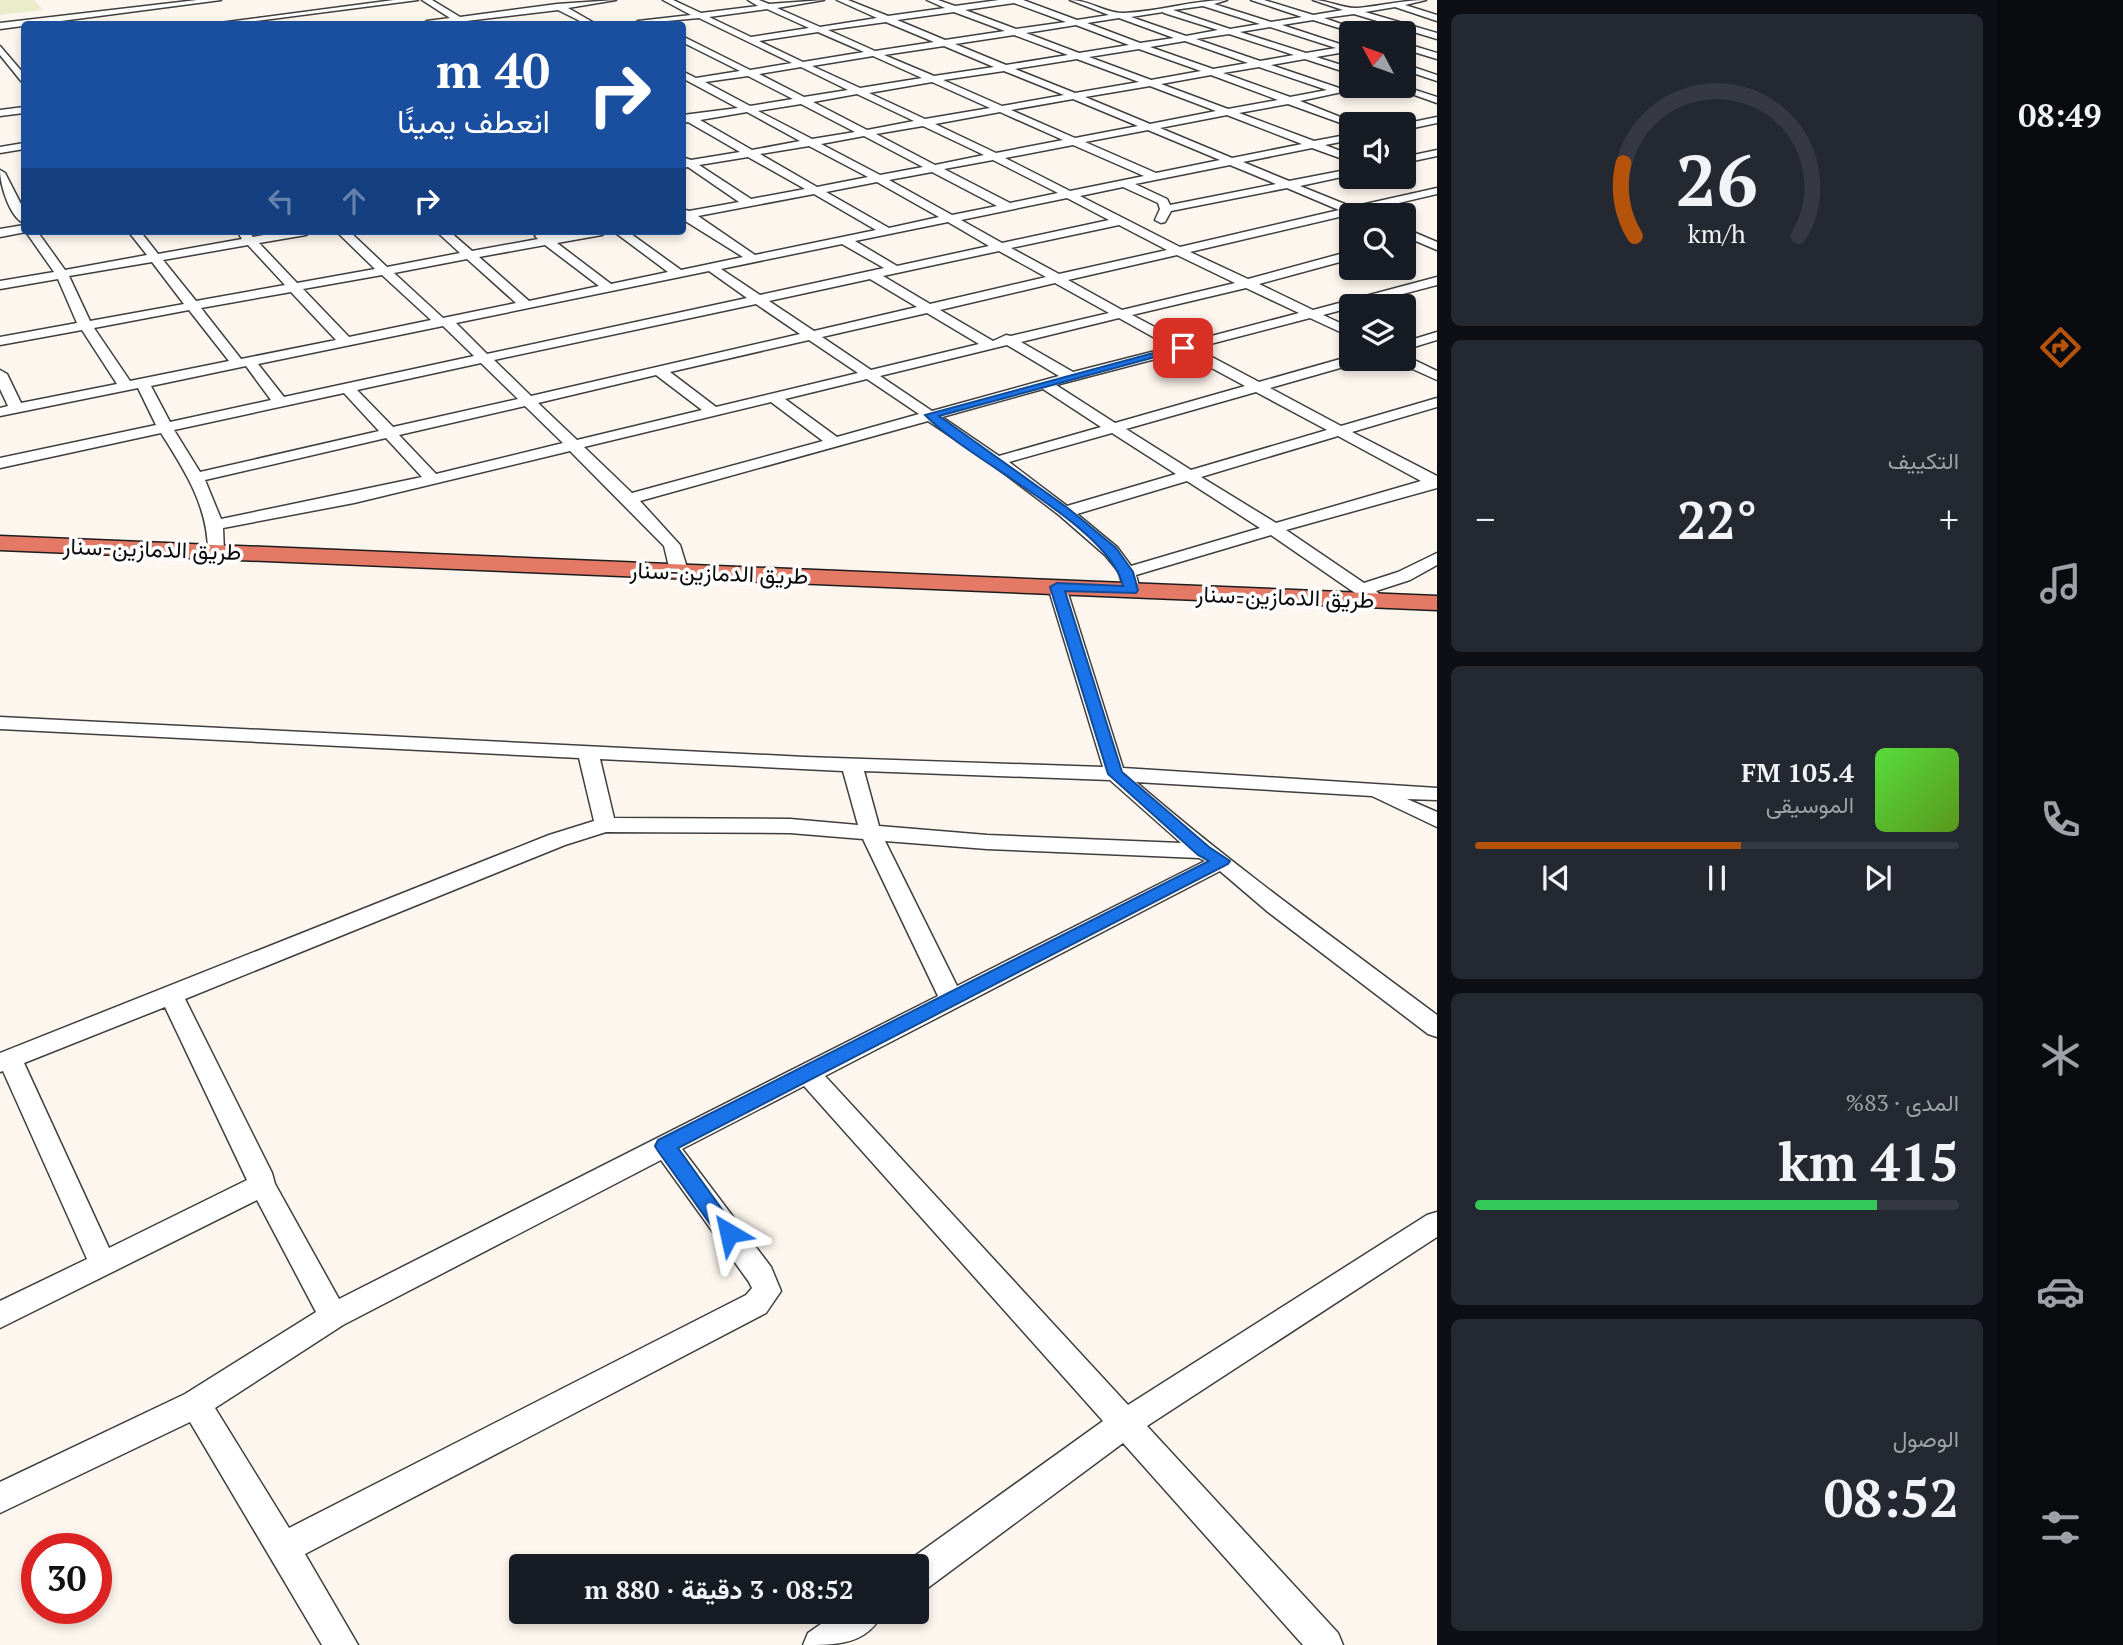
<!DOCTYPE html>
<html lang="ar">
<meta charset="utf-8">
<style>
body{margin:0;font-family:"PT Serif",Vazirmatn,serif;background:#242831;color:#f1f3f6;direction:rtl;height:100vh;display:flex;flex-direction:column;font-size:26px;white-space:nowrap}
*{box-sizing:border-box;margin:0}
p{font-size:23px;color:#9ea1a6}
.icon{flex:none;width:38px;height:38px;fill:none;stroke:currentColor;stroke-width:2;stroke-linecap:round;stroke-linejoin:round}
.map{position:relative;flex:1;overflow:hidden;direction:ltr}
.side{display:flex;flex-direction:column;gap:14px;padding:14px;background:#0d0f14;width:560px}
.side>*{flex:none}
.top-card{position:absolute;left:21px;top:21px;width:665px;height:214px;border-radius:7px;box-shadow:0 4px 10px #0003;direction:rtl;background:#1a4fa0;color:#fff;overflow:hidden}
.needle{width:46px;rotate:311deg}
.controls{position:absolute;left:1339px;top:21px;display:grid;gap:14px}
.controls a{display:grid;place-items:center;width:77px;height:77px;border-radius:7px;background:#171b24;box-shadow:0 4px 10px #0003;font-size:35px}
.speed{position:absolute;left:21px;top:1533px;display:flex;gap:14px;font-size:35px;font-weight:700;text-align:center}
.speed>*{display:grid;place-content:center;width:91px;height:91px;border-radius:50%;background:#171b24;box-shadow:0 4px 10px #0003;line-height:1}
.speed .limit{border:10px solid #d22;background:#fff;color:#111}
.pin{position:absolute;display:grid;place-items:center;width:60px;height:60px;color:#fff;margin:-30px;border-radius:14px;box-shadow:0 4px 10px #0006}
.me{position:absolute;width:77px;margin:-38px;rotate:324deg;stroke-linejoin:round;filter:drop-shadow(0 0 5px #0008)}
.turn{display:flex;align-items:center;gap:24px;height:147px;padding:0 21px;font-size:32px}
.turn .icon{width:91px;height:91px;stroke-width:2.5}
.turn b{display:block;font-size:49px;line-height:60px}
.lanes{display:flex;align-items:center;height:66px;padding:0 21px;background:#0003;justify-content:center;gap:35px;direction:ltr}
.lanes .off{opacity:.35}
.big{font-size:52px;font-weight:700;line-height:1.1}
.side .card{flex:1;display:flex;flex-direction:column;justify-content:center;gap:10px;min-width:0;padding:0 24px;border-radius:10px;background:#242831}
.side .dial{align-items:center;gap:0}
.dial svg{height:182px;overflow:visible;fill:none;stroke:#363941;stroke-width:7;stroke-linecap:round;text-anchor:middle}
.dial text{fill:#f1f3f6;stroke:none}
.song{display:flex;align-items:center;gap:21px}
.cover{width:84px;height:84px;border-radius:10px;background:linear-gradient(135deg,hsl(110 70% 55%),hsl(90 70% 35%))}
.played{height:7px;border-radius:4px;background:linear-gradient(90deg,#b45309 55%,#363941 55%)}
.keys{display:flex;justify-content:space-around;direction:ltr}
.heat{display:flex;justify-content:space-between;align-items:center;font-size:38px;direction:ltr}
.charge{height:10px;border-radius:5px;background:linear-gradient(90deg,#34c759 83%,#363941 0)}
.trip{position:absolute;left:509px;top:1554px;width:420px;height:70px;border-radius:7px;background:#171b24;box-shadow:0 4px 10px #0003;font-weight:700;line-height:70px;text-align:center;direction:rtl}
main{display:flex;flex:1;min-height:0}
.menu{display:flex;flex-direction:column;width:126px;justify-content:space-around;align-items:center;background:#090b0e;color:#9ea1a6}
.menu .icon{width:49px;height:49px}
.menu .selected{color:#b45309}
.menu b{font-size:32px;color:#f1f3f6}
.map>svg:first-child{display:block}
.pitch{fill:#eaeccc}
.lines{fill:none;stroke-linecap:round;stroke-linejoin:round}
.minor-casing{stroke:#3f3f3f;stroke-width:3}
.highway-casing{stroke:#1d1d1d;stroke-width:3}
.minor{fill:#fff;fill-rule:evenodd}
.highway{fill:#e47a65;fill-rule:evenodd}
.route{fill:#1a73e8;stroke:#114b97;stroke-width:2}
.labels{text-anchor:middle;stroke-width:7;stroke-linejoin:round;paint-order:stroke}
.street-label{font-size:23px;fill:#0c0c0c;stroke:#fff}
</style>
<main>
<nav class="menu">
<b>08:49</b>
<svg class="icon selected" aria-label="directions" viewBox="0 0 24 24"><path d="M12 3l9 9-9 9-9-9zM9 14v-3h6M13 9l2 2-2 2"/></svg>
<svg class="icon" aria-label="music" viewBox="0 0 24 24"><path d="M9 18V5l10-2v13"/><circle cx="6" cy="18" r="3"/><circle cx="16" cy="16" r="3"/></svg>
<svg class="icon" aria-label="phone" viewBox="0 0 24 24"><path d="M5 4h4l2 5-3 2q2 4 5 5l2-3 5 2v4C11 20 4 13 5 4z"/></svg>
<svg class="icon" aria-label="climate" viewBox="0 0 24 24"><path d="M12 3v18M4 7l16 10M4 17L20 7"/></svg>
<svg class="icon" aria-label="car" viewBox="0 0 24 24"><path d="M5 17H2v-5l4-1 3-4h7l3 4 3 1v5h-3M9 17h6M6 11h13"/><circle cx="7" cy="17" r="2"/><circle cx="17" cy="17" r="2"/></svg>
<svg class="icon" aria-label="filters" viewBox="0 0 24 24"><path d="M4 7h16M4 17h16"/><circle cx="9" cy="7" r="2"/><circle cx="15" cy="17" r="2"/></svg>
</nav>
<section class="side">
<div class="card dial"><svg viewBox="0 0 100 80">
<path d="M14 69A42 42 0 1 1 86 69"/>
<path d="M14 69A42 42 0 0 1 9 37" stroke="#b45309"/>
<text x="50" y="56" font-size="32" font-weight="700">26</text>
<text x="50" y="72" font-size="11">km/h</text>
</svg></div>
<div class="card"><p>التكييف</p>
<div class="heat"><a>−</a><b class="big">22°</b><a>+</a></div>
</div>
<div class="card">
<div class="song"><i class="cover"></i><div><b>105.4 FM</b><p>الموسيقى</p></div></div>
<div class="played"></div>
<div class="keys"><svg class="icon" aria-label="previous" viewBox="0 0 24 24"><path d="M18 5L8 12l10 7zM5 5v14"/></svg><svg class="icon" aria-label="pause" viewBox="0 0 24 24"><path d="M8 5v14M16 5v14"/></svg><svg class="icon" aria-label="next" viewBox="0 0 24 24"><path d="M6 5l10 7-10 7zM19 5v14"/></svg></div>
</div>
<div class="card"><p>المدى · 83%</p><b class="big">415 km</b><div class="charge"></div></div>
<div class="card"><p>الوصول</p><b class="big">08:52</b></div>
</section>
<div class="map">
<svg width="1437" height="1645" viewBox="0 0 1437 1645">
<rect width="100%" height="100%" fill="#fdf6ee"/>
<polygon class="pitch" points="0,0 34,0 43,10 0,15"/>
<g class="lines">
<defs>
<g id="minor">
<polygon points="197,0 221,0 0,29 0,23"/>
<polygon points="394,0 418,0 233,24 212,24"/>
<polygon points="422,0 432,0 460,17 557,4 616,0 568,8 596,24 586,24 558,10 466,21 466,24 423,24 427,21 450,18"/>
<path d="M663,0H673L701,13L758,6L748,0H759L769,4L824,0L777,8L820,27L877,18L837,0H848L888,16L945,8L927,0H938L955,6L999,0H1023L1077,20L1109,15L1070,0C1089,0 1105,13 1123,13C1158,12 1192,0 1227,0L1214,4L1271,22L1302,17L1251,0H1264L1313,15L1343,10L1313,0C1328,0 1343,9 1358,8C1381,6 1403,0 1426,0L1405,5L1437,15V21L1395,7L1365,12L1437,33V39L1354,14L1324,18L1367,33H1355L1313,20L1282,25L1346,46L1351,45V51L1316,57L1351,68V74L1305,59L1271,65L1339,88L1370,86L1300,101L1358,124L1349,126L1288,104L1239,113L1314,141L1351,134V140L1325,145L1351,155V162L1312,148L1243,162L1289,181L1351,169V175L1300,186L1352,207L1437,188V194L1190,252L1248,279L1351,251V259L1259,284L1313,310L1437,277V285L1323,315L1351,328V337L1310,318L1195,348L1259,382L1351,356V359H1363L1361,362L1270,388L1341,426L1437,398V407L1352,432L1437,476V488L1286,530L1364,583L1398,572L1437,553V565L1410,580L1376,591L1386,600L1377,605L1371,604L1271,535L1136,575L1140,590L1137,594H1125L1119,572L1105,555L1059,515L992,464L928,421L640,501L680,545L688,571L679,576L670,571L664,546L570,451L354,503L223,528L224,552L216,557L208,552C208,506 185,471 161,433L0,468V458L156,425L138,388L0,416V408L8,406L0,389V370L7,374L21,403L117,384L82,330L0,345V337L77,323L58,279L0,289V281L54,272L26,232L0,237V229L24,225V231H37L65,270L147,255L128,231H140L158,254L242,239L237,231H248L253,237L286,231H312L306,235L259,243L297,283L375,269L336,231H349L387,267L460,253L436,231H449L472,251L538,239L535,236L541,232C560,239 586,231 608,231L602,235L557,243L611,284L668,272L613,231H627L681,270L743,257L682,219V209L689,211L739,202L688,167L682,168V157L691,160L740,152L688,122L682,123L683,115L738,108L682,78V71L696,78L740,71L682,42V36L750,70L792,63L699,18L634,24L638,21L691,15ZM1014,3L1066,22L1016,29L965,10ZM1203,6L1260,24L1230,29L1173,10ZM767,9L809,28L751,37L709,17ZM954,12L1005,31L945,40L897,20ZM1163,12L1164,13L1218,30L1186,36L1131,17ZM1119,18L1174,38L1140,43L1087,23ZM886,22L934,42L875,51L828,30ZM1076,25L1129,45L1079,53L1026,33ZM1270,27L1336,48L1306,53L1240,32ZM818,32L864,52L803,62L759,41ZM1229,34L1294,55L1260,61L1196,39ZM1014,35L1068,55L1006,65L955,44ZM1185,41L1248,63L1213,69L1150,47ZM944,46L994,67L934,76L884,55ZM1139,49L1201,71L1151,80L1089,57ZM873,56L922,78L860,88L812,66ZM1077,59L1139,82L1075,93L1015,69ZM801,67L848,90L804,97L759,74ZM1259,67L1327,90L1290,97L1223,73ZM1004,71L1064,95L1002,106L943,80ZM1211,75L1278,100L1228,109L1161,84ZM748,76L793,99L750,106L705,82ZM932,82L990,108L925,119L869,93ZM1150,86L1216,111L1150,124L1085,97ZM857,94L914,121L867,130L813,102ZM1073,99L1138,126L1075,138L1011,110ZM801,104L855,132L812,139L758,111ZM747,112L800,141L752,150L700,120ZM1000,112L1063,140L996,153L935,124ZM1227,115L1302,144L1232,158L1160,128ZM923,126L984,155L935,165L876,134ZM1148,130L1220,160L1156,173L1085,142ZM864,136L923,167L880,175L821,144ZM1073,145L1144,176L1070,191L1005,158ZM809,146L868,177L817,187L760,154ZM748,157L805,189L751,199L699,165ZM993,160L1058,193L1010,203L944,169ZM1230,165L1276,184L1170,205L1167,199L1135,184ZM932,172L997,206L952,215L889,180ZM877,182L939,217L889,228L826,192ZM1123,187L1158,203L1160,209L1155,220L1161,223L1165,222L1171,211L1287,188L1339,210L1180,247L1080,196ZM814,194L876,230L755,255L698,216ZM1067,198L1109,220L1002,243L961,220ZM948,222L989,246L897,266L855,241ZM1119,225L1167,250L1059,274L1011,248ZM842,244L884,268L760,295L721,269ZM248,245L285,285L196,301L163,260ZM545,245L599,286L529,301L479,257ZM999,251L1046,277L930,304L883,276ZM1177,255L1235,283L1122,310L1068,280ZM467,259L516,303L443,318L394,273ZM152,262L184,304L90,321L69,276ZM709,271L747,298L487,354L456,323ZM382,275L431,320L349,337L303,289ZM870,279L917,307L814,331L769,301ZM1055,283L1109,313L1011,336L1006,335L993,341L940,310ZM1246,288L1299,313L1185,343L1132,315ZM291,292L336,340L241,359L201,308ZM756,304L800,334L531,396L494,360ZM189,310L229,361L130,381L94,328ZM927,313L979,344L871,370L822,337ZM1119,318L1171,347L1073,372L1021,342ZM443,326L474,356L284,397L258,364ZM809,340L858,373L716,407L670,372ZM1007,345L1059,376L932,411L880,376ZM1182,352L1245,386L1115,423L1056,385ZM481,363L518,399L393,427L357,390ZM246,366L271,400L170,422L151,386ZM656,375L702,410L577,440L538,403ZM867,379L919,414L837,437L785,399ZM1043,389L1101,427L999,456L942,417ZM1256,392L1327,430L1191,470L1126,429ZM344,393L379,431L200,472L174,430ZM771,402L823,441L632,493L584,447ZM525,406L563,443L436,474L399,435ZM1112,433L1176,474L1067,506L1009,462ZM1338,436L1421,481L1276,523L1201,477ZM386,438L422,477L221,519L205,480ZM1187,481L1260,528L1131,566L1117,547L1077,514Z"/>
<polygon points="1404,43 1437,53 1437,59 1404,49"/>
<polygon points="0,46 24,74 24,82 21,81 0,55"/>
<polygon points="1404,64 1437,75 1437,81 1404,70"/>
<polygon points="1389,86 1403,86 1437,97 1437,103"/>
<polygon points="24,107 24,113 0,116 0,110"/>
<polygon points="1437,117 1437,123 1404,130 1403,124"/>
<polygon points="24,143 24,149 0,153 0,147"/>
<polygon points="1437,150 1437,156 1404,163 1404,157"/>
<path d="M0,170L5,173L24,210V223C10,218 0,185 0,170Z"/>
<polygon points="1404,228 1437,242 1437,250 1404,236"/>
<polygon points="1437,332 1437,340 1404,350 1404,342"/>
<polygon points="1404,355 1437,371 1437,380 1397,362 1395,359 1404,359"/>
<path d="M1057,582L1066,587L1123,768L1437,788V800L1407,799L1437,812V827L1372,796L1136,782C1232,865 1335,939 1437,1015V1037L1428,1034L1268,912L1220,871L825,1076L1128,1405L1427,1215L1437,1212V1237L1147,1426L1338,1633L1343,1645H1303L1123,1443L929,1587L917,1591V1566H904L905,1563L1103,1421L804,1086L682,1149L771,1267L781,1291L766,1313L305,1554L358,1645H322L190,1422L0,1513V1482L185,1394L316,1312L257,1200L0,1328V1301L87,1259L3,1071L0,1072V1053L549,835L594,821L579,758L0,729V717L805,757L1103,767L1048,587ZM600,759L843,771L858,825L790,819L614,818ZM864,771L1110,780L1181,843L987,835L879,826ZM606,832L790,833L863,839L938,996L339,1299L275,1184L272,1173L185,999L565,845ZM885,841L987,849L1199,858L1205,861L957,986ZM165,1007L247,1180L109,1248L24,1063ZM661,1160L749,1282L752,1288L746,1295L289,1528L215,1408L343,1325Z"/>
<path d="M838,1612H883C868,1645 836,1645 803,1645L808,1633Z"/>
</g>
<polygon id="highway" points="0,536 1437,596 1437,610 0,550"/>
</defs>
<use href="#minor" class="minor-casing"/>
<use href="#highway" class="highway-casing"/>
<use href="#minor" class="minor"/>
<use href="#highway" class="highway"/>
</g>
<path class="route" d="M1179,346L1188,348L939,416L1069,509L1116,548L1133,572L1138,590L1136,593L1065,591L1122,772L1209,847L1230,861L1228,864L678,1148L739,1233L736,1239L729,1241L721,1239L658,1151L655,1146L658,1140L1209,861L1198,855L1108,774L1050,587L1057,583L1123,586C1110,526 969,461 925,415Z"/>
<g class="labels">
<g class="street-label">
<text transform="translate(152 549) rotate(2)" y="8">طريق الدمازين-سنار</text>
<text transform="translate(719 573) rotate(2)" y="8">طريق الدمازين-سنار</text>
<text transform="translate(1285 597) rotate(2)" y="8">طريق الدمازين-سنار</text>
</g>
</g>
</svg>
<div class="controls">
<a><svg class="needle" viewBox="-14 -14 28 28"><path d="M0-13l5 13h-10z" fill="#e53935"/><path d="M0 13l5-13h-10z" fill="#9ea1a6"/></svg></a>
<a><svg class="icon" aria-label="sound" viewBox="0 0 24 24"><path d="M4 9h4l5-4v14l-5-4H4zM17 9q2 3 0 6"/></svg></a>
<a><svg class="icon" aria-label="search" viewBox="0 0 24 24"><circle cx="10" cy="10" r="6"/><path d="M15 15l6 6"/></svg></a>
<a><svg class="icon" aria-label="layers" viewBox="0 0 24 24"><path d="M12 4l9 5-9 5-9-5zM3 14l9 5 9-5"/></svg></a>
</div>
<div class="speed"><div class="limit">30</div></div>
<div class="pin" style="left:1183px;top:348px;background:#d93025"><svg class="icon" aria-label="arrive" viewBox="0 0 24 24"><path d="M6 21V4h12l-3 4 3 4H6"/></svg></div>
<svg class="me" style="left:729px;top:1233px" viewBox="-20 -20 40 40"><path d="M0-17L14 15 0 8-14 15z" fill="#1a73e8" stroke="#fff" stroke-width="4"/></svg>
<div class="trip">08:52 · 3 دقيقة · 880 m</div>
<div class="top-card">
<div class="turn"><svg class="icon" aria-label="right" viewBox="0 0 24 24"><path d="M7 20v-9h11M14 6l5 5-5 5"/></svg><div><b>40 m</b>انعطف يمينًا</div></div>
<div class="lanes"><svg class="icon off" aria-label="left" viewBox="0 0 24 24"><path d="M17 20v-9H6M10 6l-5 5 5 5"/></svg><svg class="icon off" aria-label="ahead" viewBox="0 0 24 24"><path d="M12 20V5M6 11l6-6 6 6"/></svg><svg class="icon" aria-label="right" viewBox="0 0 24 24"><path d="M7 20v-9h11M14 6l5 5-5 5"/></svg></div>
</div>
</div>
</main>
